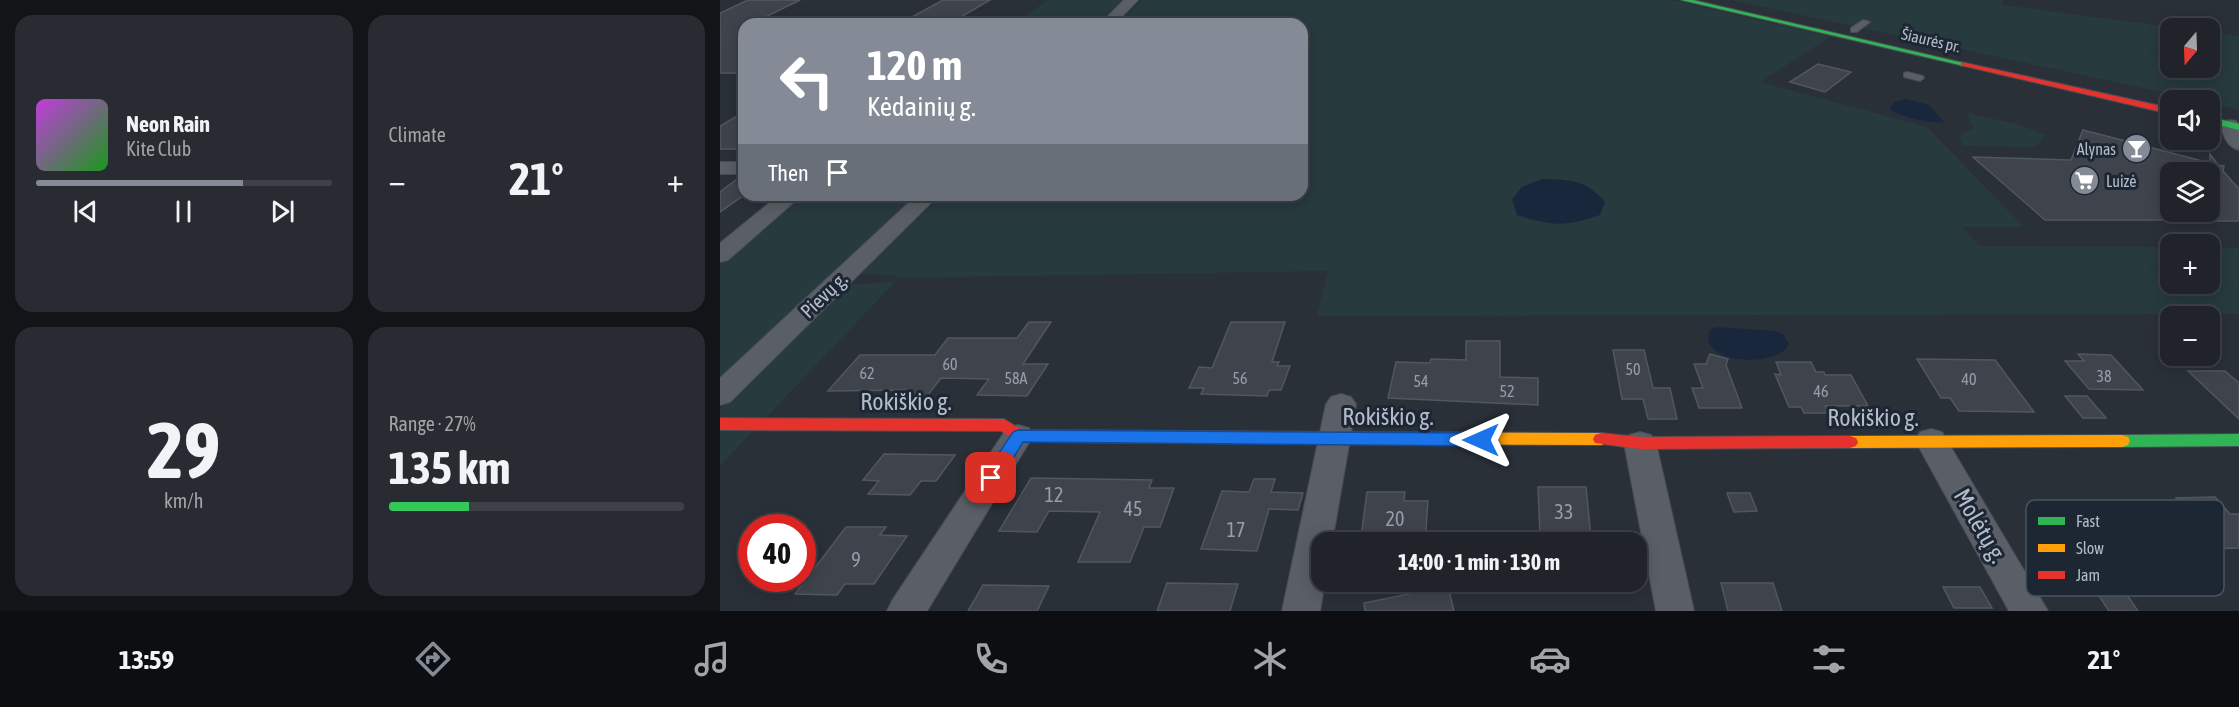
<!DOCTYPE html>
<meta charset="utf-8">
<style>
body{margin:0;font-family:"Asap Condensed",sans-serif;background:#282c32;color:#f1f3f6;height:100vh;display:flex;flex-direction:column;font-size:22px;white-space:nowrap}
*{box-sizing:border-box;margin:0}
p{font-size:20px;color:#a2a4a8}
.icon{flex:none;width:33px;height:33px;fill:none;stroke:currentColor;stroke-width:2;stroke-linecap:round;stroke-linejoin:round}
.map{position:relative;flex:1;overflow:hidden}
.drawer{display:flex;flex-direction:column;gap:15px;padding:15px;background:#121417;width:720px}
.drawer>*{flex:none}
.guide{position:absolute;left:18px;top:18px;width:570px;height:183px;border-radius:18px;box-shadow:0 3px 15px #0003,0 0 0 2px #3d4147;background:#848b96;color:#fff;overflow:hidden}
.needle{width:39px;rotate:199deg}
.tools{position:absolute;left:1440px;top:18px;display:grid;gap:12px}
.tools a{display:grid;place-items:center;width:60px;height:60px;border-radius:12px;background:#20242a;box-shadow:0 3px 15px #0003,0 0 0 2px #3d4147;font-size:30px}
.speed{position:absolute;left:18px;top:514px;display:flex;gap:12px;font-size:30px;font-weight:700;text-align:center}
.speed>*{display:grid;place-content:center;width:78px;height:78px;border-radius:50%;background:#20242a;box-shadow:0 3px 15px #0003,0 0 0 2px #3d4147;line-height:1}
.speed .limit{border:9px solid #d22;background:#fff;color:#111}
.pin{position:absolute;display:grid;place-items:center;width:51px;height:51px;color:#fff;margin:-26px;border-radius:12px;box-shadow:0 3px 9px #0006}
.me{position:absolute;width:66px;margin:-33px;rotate:270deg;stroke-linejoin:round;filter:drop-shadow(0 0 4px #0008)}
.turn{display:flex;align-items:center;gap:21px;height:126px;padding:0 30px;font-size:27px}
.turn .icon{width:78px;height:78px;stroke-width:2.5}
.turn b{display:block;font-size:42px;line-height:51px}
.then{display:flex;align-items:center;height:57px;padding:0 30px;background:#0003;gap:12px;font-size:22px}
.big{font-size:45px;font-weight:700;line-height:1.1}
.drawer .widget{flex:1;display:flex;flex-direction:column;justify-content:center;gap:9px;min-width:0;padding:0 21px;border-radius:18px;background:#282c32}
.drawer .dial{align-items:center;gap:0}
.dial b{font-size:78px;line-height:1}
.song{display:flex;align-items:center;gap:18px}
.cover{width:72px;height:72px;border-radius:9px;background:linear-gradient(135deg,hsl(290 70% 55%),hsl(120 70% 35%))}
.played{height:6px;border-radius:3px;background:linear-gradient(90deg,#848b96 70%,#3d4147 70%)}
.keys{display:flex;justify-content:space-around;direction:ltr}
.heat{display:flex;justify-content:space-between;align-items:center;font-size:33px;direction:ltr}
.charge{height:9px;border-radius:4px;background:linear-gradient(90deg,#34c759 27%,#3d4147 0)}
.drawer .tiles{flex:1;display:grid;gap:15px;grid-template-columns:repeat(2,1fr)}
.trip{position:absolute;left:591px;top:532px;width:336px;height:60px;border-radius:18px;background:#20242a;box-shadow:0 3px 15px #0003,0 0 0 2px #3d4147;font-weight:700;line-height:60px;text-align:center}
.tab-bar{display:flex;height:96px;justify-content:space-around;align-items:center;background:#0d0e11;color:#a2a4a8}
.tab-bar .icon{width:42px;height:42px}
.tab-bar .current{color:#848b96}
.tab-bar b{font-size:27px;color:#f1f3f6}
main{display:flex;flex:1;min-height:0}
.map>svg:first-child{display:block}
.green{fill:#273a3e}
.water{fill:#19273c}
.building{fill:#3f444c;stroke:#52575f;stroke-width:1.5}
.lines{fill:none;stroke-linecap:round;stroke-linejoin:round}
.lane-casing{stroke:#484c55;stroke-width:2}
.street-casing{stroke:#484c55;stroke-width:2}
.fast-casing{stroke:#484c55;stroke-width:2}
.slow-casing{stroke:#484c55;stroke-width:2}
.jam-casing{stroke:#484c55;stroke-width:2}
.lane{fill:#5a5e66;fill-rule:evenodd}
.street{fill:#5a5e66;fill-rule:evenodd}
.fast{fill:#30b455;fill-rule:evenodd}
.slow{fill:#ff9f0a;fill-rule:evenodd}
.jam{fill:#e5322d;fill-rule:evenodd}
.route{fill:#1a73e8;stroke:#114b97;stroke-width:1.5}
.labels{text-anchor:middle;stroke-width:6;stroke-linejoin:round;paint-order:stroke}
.far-street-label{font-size:16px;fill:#b4bcc9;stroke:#1d2633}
.far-poi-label{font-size:16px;fill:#b4bcc9;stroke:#1d2633;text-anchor:end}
.number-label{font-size:16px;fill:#979eaa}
.street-label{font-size:20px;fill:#b4bcc9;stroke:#1d2633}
.near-number-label{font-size:20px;fill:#979eaa}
.near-street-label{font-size:24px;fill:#b4bcc9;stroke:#1d2633}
.key{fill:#1d2633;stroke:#4a5360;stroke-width:1.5}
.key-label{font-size:16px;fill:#b4bcc9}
</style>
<main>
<section class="drawer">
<div class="tiles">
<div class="widget">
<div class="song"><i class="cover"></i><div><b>Neon Rain</b><p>Kite Club</p></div></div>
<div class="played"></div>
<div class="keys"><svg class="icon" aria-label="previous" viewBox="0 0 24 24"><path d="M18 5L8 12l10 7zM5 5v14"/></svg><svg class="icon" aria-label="pause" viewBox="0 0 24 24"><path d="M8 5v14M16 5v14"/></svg><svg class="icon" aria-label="next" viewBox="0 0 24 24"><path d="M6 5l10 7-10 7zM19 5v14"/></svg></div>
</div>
<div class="widget"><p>Climate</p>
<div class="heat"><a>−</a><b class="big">21°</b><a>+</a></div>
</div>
<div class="widget dial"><b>29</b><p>km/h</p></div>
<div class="widget"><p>Range · 27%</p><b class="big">135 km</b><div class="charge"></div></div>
</div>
</section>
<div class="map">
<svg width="1519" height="611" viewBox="0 0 1519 611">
<rect width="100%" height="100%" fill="#2a3038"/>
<g class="green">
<polygon points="328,0 403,0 378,24 294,24"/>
<polygon points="422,0 952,0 1110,37 1040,82 1207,127 1304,227 1243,227 1259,246 1450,247 1450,284 1490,284 1490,248 1519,248 1519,314 597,316 608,271 179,278 172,275 141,274 222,195 582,195 582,24 397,24"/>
<polygon points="1011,0 1282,0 1283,5 1458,28 1450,28 1450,68 1490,68 1490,32 1519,36 1519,110 1490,103 1490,100 1479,100"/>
<polygon points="1249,113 1300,125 1326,135 1318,145 1311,147 1247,146 1242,145 1239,136 1253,128 1247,114"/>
<polygon points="79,195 197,195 0,378 0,261"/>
<polygon points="175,282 0,466 0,408 127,286 134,284"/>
</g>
<g class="water">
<path d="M1186,99L1209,105L1224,122C1212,124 1179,117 1170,109L1174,102Z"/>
<path d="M822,179C850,180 866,179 885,202L880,215C845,227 832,226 797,215L792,199L802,187Z"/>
<path d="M996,327L1055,331L1063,334L1069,344C1058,370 975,363 990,330Z"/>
</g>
<g class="building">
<polygon points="28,0 80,0 31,24 24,24 24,73 0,73 0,13"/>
<polygon points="223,0 270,0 229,24 179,24"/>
<polygon points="1098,64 1131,72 1105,92 1070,82"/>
<polygon points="24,112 24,149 0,149 0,126"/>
<polygon points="1363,130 1490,163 1490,154 1498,165 1504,166 1503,171 1519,189 1519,221 1490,221 1490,172 1450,172 1450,220 1325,220 1253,157 1351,160"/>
<polygon points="21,176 24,176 24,195 0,212 0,192"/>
<polygon points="309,322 331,322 303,364 328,364 307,396 257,395 269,379 221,378 207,396 181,396 186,390 108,391 140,355 215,355 228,338 297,338"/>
<polygon points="511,322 565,322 552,362 559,362 557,366 570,366 561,390 549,390 547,396 481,394 484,388 469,388 479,367 492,368"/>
<polygon points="746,341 780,341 780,377 818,378 818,405 668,398 676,362 710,363 711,359 746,360"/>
<polygon points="893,350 924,350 933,388 950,388 957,419 928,419 923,399 902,399"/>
<polygon points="990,354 1008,359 1006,365 1022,408 979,408 972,388 983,388 974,364 986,364"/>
<polygon points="1358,354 1391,355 1423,390 1369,389 1345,361 1364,361"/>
<polygon points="1197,359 1275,360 1314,412 1239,411 1230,398 1221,398"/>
<polygon points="1056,362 1091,362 1096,372 1104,372 1105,375 1131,375 1148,406 1105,406 1109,413 1084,413 1081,407 1069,407 1055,374 1061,375"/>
<polygon points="1468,371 1505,371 1519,383 1519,419"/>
<polygon points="1345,396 1367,396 1386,418 1363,418"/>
<polygon points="164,454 235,455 216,481 201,481 190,495 148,494 159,481 143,480"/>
<polygon points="311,478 432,480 429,488 454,488 440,527 424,527 410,562 358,562 380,512 329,511 317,532 279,531"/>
<polygon points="534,479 555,479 551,492 583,493 578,510 549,509 537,551 481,549 502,491 529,492"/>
<polygon points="818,487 866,487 871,537 820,536"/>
<polygon points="647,492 685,492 684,501 708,501 705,543 669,543 669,537 641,537"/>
<polygon points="1007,493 1030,493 1037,511 1014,512"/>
<polygon points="1495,497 1510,514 1519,514 1519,548 1485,549 1455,515 1471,514 1456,498"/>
<polygon points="126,527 166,527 160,535 187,536 154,584 125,584 117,595 75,594"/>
<polygon points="447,583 518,584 510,611 437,611"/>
<polygon points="1001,583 1053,583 1062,611 1008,611"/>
<polygon points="263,585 329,586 317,611 248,611"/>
<polygon points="1372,585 1400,585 1418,611 1389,611"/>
<polygon points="728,586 734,611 645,611 644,603"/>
<polygon points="1223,587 1260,587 1272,608 1234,608"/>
</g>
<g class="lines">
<defs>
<g id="lane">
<polygon points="1143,20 1150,22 1137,32 1131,32 1131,28"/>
<polygon points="1187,72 1203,76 1204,78 1200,81 1184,77 1184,73"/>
</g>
<g id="street">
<polygon points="404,0 418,0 395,24 380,24"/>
<path d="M1510,120L1516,121L1519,125V150C1507,147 1503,136 1501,125L1504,121Z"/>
<rect x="0" y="162" width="24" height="12"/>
<polygon points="59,195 82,195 8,260 0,262 0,243"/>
<polygon points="197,195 219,195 10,402 0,405 0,378"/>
<polygon points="621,394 631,397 636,404 612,543 602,543 602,582 605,582 600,611 562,611 606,404 611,397"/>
<polygon points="298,425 309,428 313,436 207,611 167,611 173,599 287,428"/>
<polygon points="1211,429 1222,432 1328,611 1289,611 1195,440 1200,432"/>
<polygon points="920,432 931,435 936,443 974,611 936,611 904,443 909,435"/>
</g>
<g id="fast">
<polygon points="961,0 973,0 1248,64 1244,66"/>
<polygon points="1490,117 1519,124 1519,130 1490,123"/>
<polygon points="299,430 612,432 618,434 620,438 618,442 612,444 299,442 293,440 291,436 293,432"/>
<polygon points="1519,434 1519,446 1402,447 1396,445 1394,441 1396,437 1402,435"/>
</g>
<g id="slow">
<polygon points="612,432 881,433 887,435 889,439 887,443 881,445 612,444 606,442 604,438 606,434"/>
<polygon points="1402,435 1408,437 1410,441 1408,445 1402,447 1130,448 1124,446 1122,442 1124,438 1130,436"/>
</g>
<g id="jam">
<polygon points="1241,62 1450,108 1450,114 1244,66 1241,66"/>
<polygon points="0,418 284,419 305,432 307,436 305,440 299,442 281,431 0,430"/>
<polygon points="881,433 920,437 1130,436 1136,438 1138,442 1136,446 1130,448 920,449 875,443 873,439 875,435"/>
</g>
</defs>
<use href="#lane" class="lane-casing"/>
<use href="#street" class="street-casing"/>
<use href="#fast" class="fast-casing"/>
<use href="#slow" class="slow-casing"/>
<use href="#jam" class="jam-casing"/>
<use href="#lane" class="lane"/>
<use href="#street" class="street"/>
<use href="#fast" class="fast"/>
<use href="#slow" class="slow"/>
<use href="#jam" class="jam"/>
</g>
<polygon class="route" points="298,430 761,433 767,435 769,440 767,444 761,446 303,442 278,483 271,485 265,483 263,478 265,474 293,432"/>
<defs>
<symbol id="bar-disc" viewBox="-11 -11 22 22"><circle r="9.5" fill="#848b96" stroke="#1d2633"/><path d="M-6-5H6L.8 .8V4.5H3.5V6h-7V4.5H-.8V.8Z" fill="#fff"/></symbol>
<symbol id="supermarket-disc" viewBox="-11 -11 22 22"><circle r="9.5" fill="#848b96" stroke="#1d2633"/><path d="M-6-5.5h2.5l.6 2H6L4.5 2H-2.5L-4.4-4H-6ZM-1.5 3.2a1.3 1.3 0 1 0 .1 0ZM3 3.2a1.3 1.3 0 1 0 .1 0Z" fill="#fff"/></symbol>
</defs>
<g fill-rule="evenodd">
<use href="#bar-disc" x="1400" y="132" width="33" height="33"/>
<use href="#supermarket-disc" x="1348" y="164" width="33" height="33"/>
</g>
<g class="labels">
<g class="far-street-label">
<text transform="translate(1211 40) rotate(13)" y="6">Šiaurės pr.</text>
</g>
<g class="far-poi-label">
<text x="1396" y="155">Alynas</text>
<text x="1386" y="187" text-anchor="start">Luizė</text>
</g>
<g class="number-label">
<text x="230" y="370">60</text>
<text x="913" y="375">50</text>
<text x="147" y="379">62</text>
<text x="1384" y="382">38</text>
<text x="296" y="384">58A</text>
<text x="520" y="384">56</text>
<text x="1249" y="385">40</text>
<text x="701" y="387">54</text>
<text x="787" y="397">52</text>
<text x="1101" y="397">46</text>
</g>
<g class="street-label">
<text transform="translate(104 295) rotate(-44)" y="7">Pievų g.</text>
</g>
<g class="near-number-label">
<text x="334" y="502">12</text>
<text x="413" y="516">45</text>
<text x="844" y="519">33</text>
<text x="675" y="526">20</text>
<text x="516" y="537">17</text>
<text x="136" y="567">9</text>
</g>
<g class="near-street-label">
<text x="186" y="410">Rokiškio g.</text>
<text x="668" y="425">Rokiškio g.</text>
<text x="1153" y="426">Rokiškio g.</text>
<text transform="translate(1260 526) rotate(60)" y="8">Molėtų g.</text>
</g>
</g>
<rect x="1306" y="500" width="198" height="96" rx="9" class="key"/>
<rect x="1318" y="517" width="27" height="8" fill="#30b455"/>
<rect x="1318" y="544" width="27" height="8" fill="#ff9f0a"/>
<rect x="1318" y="571" width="27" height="8" fill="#e5322d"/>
<g class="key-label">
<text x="1356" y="527">Fast</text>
<text x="1356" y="554">Slow</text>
<text x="1356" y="581">Jam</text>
</g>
</svg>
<div class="tools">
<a><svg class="needle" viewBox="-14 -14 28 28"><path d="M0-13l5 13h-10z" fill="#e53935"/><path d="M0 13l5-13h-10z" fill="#a2a4a8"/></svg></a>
<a><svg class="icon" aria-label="sound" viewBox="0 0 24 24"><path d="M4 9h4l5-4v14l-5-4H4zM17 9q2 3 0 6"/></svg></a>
<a><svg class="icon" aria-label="layers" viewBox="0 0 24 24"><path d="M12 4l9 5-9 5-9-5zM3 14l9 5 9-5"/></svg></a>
<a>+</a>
<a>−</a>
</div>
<div class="speed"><div class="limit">40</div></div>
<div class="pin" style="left:271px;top:478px;background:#d93025"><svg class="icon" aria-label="arrive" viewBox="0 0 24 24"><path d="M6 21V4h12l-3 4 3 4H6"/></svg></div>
<svg class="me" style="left:761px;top:440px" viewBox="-20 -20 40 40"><path d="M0-17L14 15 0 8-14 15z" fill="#1a73e8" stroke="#fff" stroke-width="4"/></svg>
<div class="trip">14:00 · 1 min · 130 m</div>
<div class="guide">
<div class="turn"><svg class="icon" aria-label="left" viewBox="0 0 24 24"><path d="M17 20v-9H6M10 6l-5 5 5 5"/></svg><div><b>120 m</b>Kėdainių g.</div></div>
<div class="then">Then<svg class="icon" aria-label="arrive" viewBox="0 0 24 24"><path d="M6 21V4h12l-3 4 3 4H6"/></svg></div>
</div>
</div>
</main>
<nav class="tab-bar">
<b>13:59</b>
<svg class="icon current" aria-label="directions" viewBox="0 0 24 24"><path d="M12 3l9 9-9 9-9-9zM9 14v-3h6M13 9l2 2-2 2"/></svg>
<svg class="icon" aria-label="music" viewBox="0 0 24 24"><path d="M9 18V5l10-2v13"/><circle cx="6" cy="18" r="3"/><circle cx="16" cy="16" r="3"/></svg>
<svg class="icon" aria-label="phone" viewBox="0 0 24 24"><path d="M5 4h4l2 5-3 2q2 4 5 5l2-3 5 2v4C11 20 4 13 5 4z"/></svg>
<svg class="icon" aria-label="climate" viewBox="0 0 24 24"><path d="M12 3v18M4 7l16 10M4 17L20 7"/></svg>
<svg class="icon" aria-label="car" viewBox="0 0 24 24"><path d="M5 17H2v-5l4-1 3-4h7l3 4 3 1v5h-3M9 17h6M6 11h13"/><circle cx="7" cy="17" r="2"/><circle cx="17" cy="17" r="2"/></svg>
<svg class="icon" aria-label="filters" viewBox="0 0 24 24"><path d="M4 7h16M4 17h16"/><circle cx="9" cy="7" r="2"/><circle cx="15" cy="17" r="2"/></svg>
<b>21°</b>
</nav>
